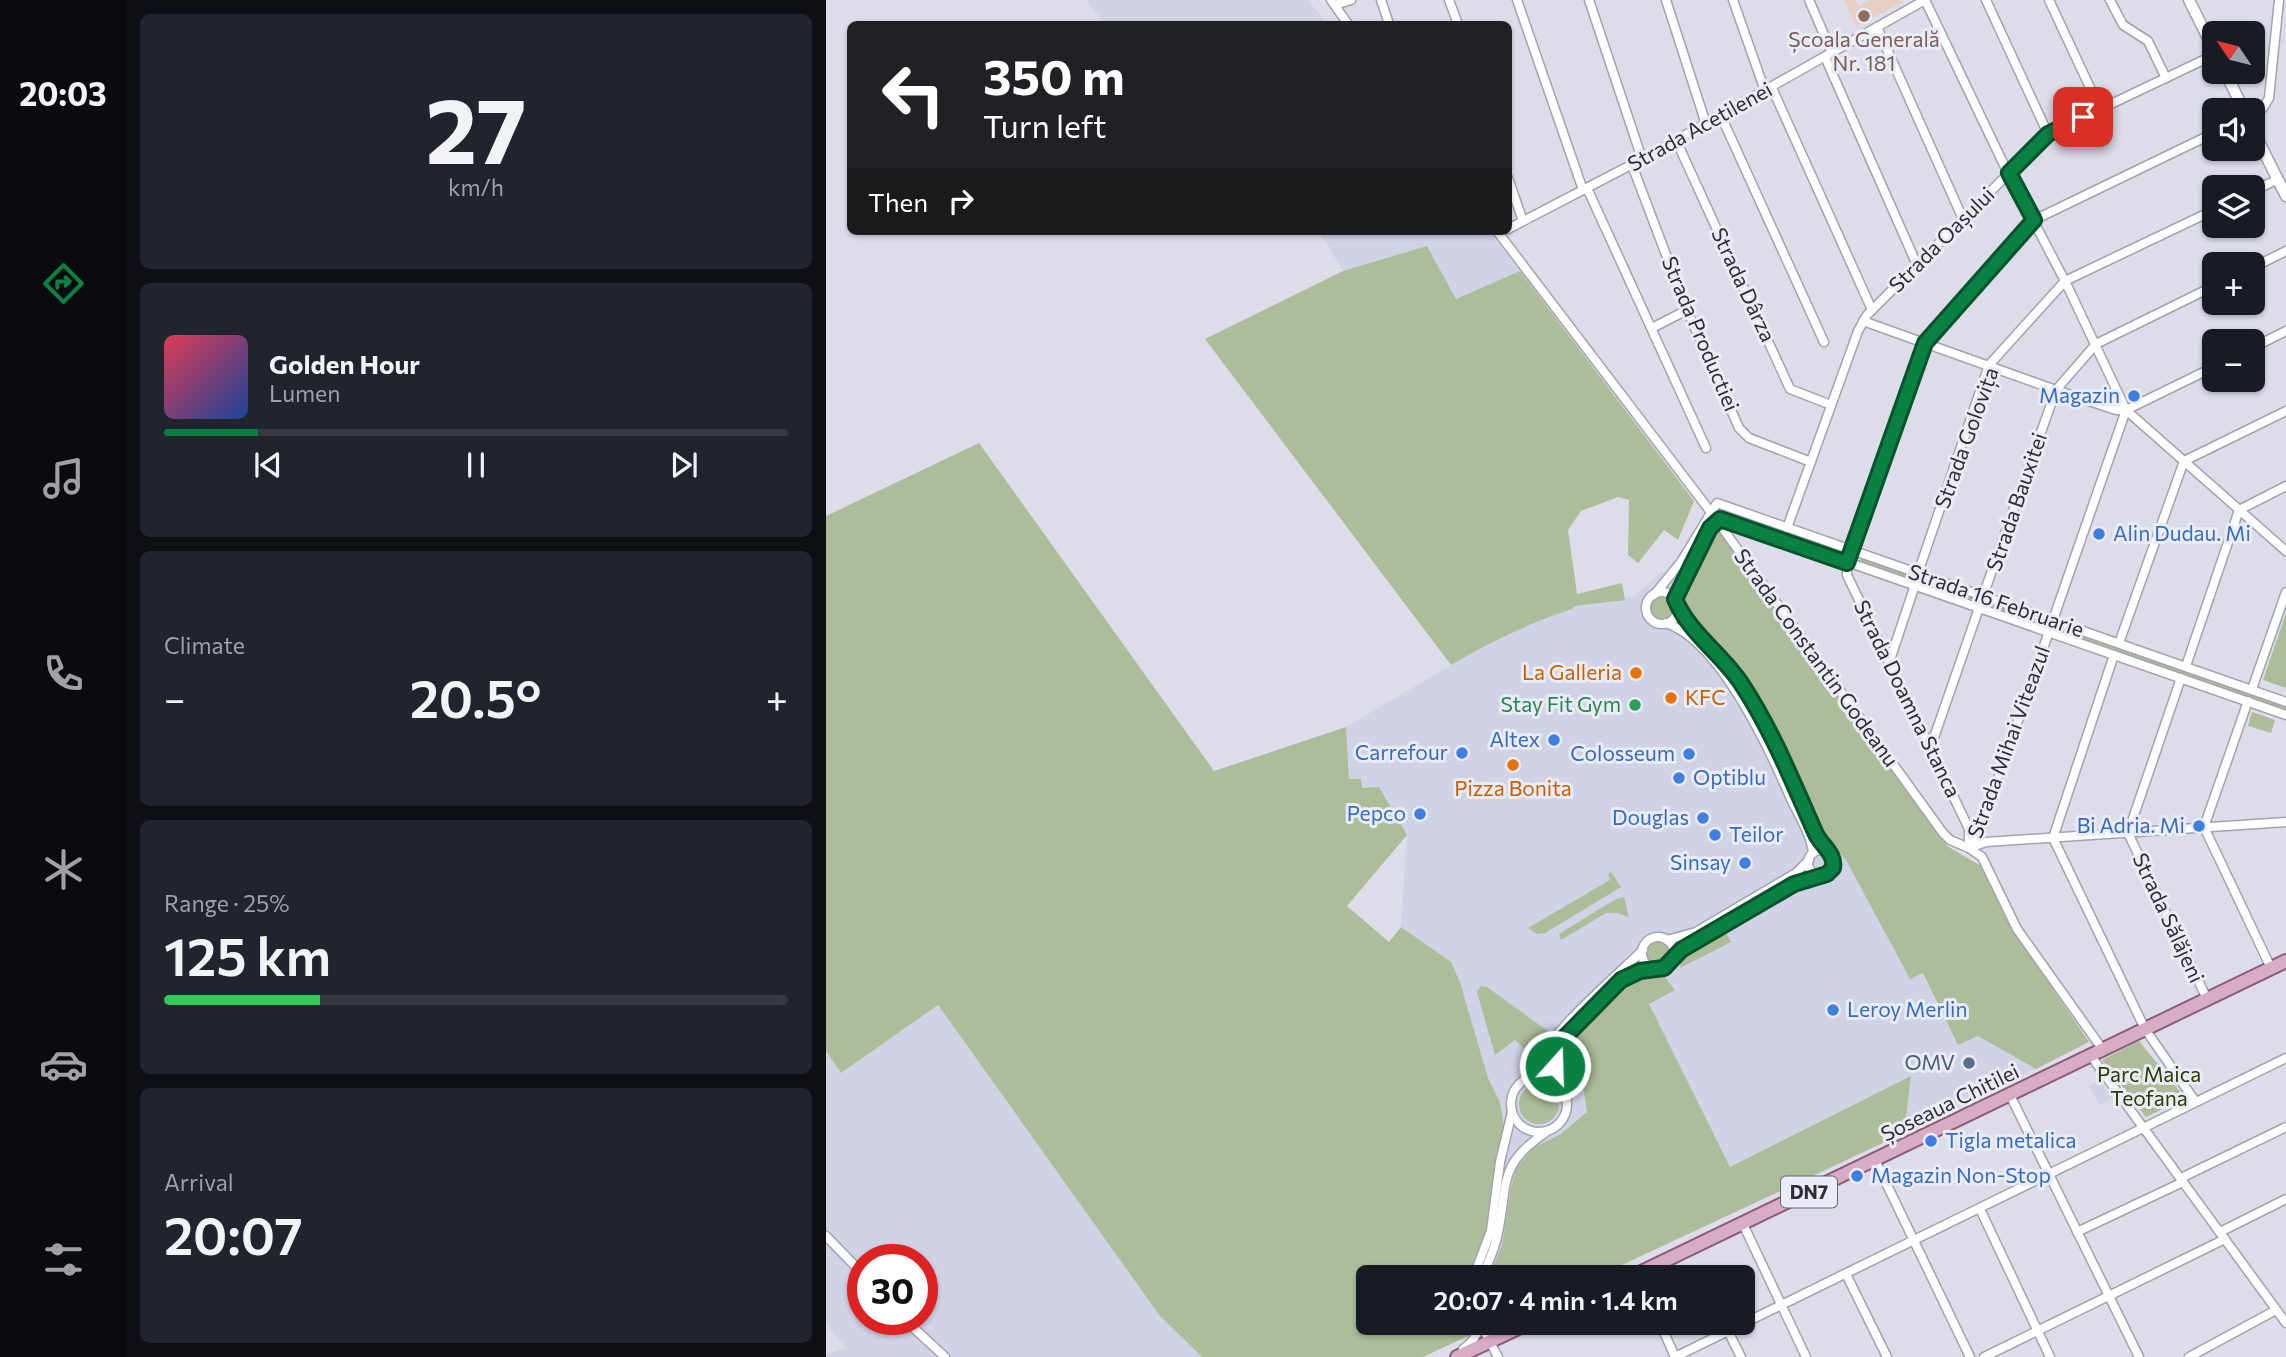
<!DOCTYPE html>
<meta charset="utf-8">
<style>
body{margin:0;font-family:Commissioner,sans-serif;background:#20242c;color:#f1f3f6;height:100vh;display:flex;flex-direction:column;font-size:26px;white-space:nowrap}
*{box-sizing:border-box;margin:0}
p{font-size:23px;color:#9ea1a6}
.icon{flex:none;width:38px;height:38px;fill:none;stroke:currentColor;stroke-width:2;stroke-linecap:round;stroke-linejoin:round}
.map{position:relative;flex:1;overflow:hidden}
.panel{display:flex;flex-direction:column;gap:14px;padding:14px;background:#0d0f14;width:700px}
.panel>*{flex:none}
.hud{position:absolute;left:21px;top:21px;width:665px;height:214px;border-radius:10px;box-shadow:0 2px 5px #0004;background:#202124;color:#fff;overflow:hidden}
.needle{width:46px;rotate:305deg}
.tools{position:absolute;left:1376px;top:21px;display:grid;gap:14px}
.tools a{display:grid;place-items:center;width:63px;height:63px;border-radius:10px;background:#171b24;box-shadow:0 2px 5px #0004;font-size:35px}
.speed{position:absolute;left:21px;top:1244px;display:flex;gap:14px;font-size:35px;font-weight:700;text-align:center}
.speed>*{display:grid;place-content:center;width:91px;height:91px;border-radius:50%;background:#171b24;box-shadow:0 2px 5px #0004;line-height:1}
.speed .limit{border:10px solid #d22;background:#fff;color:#111}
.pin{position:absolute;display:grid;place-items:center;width:60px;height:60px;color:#fff;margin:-30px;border-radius:14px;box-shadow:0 4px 10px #0006}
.me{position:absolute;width:77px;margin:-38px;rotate:20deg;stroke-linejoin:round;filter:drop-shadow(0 0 5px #0008)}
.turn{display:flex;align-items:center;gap:24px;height:147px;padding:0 21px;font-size:32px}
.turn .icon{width:91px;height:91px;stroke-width:2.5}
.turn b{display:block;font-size:49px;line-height:60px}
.then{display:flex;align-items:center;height:66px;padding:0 21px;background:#0003;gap:14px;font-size:26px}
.big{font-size:52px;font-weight:600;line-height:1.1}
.panel .tile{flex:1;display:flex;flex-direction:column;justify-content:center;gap:10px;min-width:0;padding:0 24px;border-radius:10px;background:#20242c}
.panel .dial{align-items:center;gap:0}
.dial b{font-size:91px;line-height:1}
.song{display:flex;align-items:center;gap:21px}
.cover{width:84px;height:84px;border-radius:10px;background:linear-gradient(135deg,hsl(350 70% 55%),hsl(220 70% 35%))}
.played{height:7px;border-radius:4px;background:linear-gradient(90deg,#0b8043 15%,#363941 15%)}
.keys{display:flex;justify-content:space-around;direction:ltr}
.heat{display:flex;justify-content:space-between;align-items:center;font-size:38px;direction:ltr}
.charge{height:10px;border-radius:5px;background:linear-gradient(90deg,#34c759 25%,#363941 0)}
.trip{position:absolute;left:530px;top:1265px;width:399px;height:70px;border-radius:10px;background:#171b24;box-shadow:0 2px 5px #0004;font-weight:600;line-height:70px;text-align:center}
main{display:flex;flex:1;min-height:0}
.tab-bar{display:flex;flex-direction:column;width:126px;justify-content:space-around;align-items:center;background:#090b0e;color:#9ea1a6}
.tab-bar .icon{width:49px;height:49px}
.tab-bar .selected{color:#0b8043}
.tab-bar b{font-size:32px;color:#f1f3f6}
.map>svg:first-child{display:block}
.built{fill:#d0d2e5;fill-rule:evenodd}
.education{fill:#e7cfc6}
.green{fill:#aebc99}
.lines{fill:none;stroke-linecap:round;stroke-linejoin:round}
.minor-casing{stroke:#a1a3ad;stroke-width:11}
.tertiary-casing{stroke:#a1a3ad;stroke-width:13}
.primary-casing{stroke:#8d5c79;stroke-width:16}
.minor{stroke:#fff;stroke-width:8}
.tertiary{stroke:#fff;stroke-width:10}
.primary{stroke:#d9acc5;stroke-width:12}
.route-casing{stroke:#07532c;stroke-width:18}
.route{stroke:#0b8043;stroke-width:12}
.education-dot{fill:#8d6e63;stroke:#e9ebf6;stroke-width:2.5}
.shop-dot{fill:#3f7fe0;stroke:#e9ebf6;stroke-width:2.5}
.food-dot{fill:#e8710a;stroke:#e9ebf6;stroke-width:2.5}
.leisure-dot{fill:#2e9e5b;stroke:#e9ebf6;stroke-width:2.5}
.service-dot{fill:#5c6f8a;stroke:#e9ebf6;stroke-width:2.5}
.labels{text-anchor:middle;stroke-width:6;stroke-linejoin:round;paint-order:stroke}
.shield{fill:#e9ebf6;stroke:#66676d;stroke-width:2}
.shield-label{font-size:19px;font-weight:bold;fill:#2e2e32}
.education-label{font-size:21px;fill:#785e54;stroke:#e9ebf6}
.street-label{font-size:21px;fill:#2e2e32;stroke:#e9ebf6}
.shop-label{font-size:21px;fill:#366cbe;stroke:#e9ebf6;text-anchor:end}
.food-label{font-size:21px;fill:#c56008;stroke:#e9ebf6;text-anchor:end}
.leisure-label{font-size:21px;fill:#27864d;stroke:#e9ebf6;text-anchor:end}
.service-label{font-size:21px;fill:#4e5e75;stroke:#e9ebf6;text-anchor:end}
.park-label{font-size:21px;fill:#2c3b05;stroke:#e9ebf6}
</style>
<main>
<nav class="tab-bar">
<b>20:03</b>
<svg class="icon selected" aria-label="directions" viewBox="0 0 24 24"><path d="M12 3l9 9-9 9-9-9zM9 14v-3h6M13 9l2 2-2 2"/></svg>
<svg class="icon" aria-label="music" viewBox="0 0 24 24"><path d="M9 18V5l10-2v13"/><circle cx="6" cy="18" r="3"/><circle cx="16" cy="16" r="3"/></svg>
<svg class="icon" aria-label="phone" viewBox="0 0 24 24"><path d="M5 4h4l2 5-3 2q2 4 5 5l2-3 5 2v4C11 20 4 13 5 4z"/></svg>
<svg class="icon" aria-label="climate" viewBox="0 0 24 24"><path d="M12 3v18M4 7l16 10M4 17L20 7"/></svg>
<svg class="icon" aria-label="car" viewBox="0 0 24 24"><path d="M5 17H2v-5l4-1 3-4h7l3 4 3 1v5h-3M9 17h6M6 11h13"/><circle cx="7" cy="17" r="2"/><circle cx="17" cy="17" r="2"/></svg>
<svg class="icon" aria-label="filters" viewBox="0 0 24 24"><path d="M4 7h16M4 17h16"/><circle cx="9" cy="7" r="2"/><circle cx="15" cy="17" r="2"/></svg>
</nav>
<section class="panel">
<div class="tile dial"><b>27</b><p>km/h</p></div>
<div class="tile">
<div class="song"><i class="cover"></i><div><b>Golden Hour</b><p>Lumen</p></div></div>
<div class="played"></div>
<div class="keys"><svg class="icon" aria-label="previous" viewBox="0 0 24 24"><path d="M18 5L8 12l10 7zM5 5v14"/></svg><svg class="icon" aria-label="pause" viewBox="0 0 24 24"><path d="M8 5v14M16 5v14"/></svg><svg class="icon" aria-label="next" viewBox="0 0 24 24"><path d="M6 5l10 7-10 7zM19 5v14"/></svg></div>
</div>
<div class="tile"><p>Climate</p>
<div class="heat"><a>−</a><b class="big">20.5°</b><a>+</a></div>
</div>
<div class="tile"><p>Range · 25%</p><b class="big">125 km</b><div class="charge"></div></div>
<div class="tile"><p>Arrival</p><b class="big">20:07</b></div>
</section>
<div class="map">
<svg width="1460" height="1357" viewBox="0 0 1460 1357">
<rect width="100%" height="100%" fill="#dcdde9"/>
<g class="built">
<polygon points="260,0 482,0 501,24 279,24"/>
<polygon points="493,231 663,231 694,271 630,299 601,247 517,271"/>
<polygon points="836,572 862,591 858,602 861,613 895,647 914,671 942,716 997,835 1020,860 1084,978 1097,973 1132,1045 1152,1035 1210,1069 1005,1168 770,1277 642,1277 656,1245 671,1152 678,1126 674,1102 662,1078 634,982 625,962 575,927 581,835 536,788 523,779 520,727 673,637 712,620 746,609 748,606 807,597"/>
<path d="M111,1004L334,1316L376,1357H0V1354L20,1348L0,1324V1051L16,1073ZM37,1260H96V1320H37Z"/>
<polygon points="1274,1080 1286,1098 1274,1105 1263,1086"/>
</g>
<polygon class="education" points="1018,0 1030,0 1033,6 1044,0 1076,0 1077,2 1030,26"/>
<g class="green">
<path d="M601,246L630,299L694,271L868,501L852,540L838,530L812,563L802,555L803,500L792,497L755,511L742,530L751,594L796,583L799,600L748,606L746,609C703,623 664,642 625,665L379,339L517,271Z"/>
<polygon points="153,443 388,771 520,727 523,779 535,779 536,788 553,787 581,835 521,906 563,942 575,927 625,962 634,982 662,1078 674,1102 678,1126 671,1152 661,1231 642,1277 542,1278 542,1323 648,1323 651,1332 597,1357 376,1357 334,1316 112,1005 15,1073 0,1051 0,516"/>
<polygon points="893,508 1014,550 1019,555 1014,558 895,515"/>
<polygon points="891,533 894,533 1121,846 1155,866 1183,924 1263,1042 1210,1069 1152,1036 1132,1045 1097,973 1084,979 1020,860 997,835 942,716 914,671 895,647 861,613 859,597 887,537"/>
<polygon points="1037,557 1217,619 1220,625 1218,627 1033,562"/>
<circle cx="836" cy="608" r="11"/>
<polygon points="1460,613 1460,688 1437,680"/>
<polygon points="1226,623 1460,705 1460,714 1230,633 1224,625"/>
<polygon points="1426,712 1449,720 1445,733 1422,726"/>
<polygon points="785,872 795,887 719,933 711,934 702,928 784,880 782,874"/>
<polygon points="798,897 803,918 792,913 780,913 735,940 733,934 790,899"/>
<path d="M898,929L905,942L854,968C856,948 883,939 898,929Z"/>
<circle cx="832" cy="953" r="11"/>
<polygon points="823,975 838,976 849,990 823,1004 904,1167 1085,1076 1078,1133 770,1277 663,1277 676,1245 685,1188 690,1169 707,1148 735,1134 761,1112 758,1091 743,1079 738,1069 737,1057 742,1043 796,987 810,979"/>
<polygon points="655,986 661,987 723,1032 705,1055 689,1040 669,1055 651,992"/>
<polygon points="1313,1041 1359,1098 1320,1117 1276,1060"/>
<circle cx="713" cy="1104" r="20"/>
</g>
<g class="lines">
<defs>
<g id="minor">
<polyline points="505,0 522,24"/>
<polyline points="555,0 563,24"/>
<polyline points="623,0 632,24"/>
<polyline points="691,0 757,190"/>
<polyline points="763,0 816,159"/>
<polyline points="840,0 880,124"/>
<polyline points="907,0 939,91"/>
<polyline points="983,0 1006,53"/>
<polyline points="1160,0 1222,134"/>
<polyline points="1223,0 1274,109"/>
<polyline points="1284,0 1297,25 1322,41 1340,78"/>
<polyline points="509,5 525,0"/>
<polyline points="1051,27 1137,219"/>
<polyline points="999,57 1091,265"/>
<polyline points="946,88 1046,310"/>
<polyline points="1426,114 1437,108 1443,98 1453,0"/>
<polyline points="895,116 998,342"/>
<polyline points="850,140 964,389 1005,405"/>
<polyline points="806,165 861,310 913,428 923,438 985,462"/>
<polyline points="682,178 697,221"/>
<polyline points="761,188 880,448"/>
<polyline points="1426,192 1452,179"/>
<polyline points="682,229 822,156 1099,0 1178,165 1239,281 1300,410"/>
<polyline points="671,231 884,511 1117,833 1124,840 1143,848 1156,857 1191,929 1277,1050"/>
<polyline points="1426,268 1460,251"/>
<polyline points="1037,321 1230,390 1290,410 1300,410 1460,551"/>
<polyline points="826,328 861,310"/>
<polyline points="1426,348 1460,331"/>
<polyline points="890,521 898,519 1460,715"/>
<polyline points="961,528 1032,331 1041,315 1222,134 1388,55"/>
<polyline points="1092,573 1163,365 1239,281 1388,210"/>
<circle cx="836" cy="608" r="16"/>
<polyline points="828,595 855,562 891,503 1460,702"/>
<polyline points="1157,596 1230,390 1270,344 1388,286"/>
<polyline points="849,599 890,521"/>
<polyline points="852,607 862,623 901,663 931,709 965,776 990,836 1003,852"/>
<path d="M840,623C895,642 943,748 965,799C973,816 985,834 987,853"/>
<polyline points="1293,643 1358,461 1460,411"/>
<polyline points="1288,655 1227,838 1319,1029 1369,1101"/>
<polyline points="1063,663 1089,585"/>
<polyline points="1360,666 1413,510 1460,486"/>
<polyline points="1355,678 1302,833 1381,999"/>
<polyline points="1426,689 1460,592"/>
<polyline points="1422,701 1378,827 1445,968"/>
<polyline points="1104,749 1153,608"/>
<polyline points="1145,845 1155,827 1300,410 1388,367"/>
<polyline points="1143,848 1143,829 1021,575 1021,563 1099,343 1208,220 1388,133"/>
<polyline points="1143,848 1160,842 1460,822"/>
<circle cx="995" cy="863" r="13"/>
<circle cx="832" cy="953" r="16"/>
<polyline points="841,940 870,932 970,873 983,860"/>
<polyline points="848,957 854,950 968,884 992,875"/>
<polyline points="1265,1056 1460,1323"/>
<circle cx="713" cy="1104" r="28"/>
<path d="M697,1081C727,1030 774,991 817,950"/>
<polyline points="734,1085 729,1059 738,1038 795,980 807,974 827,969"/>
<polyline points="1184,1095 1313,1357"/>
<polyline points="1049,1160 1144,1357"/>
<polyline points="1355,1178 1460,1127"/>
<polyline points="1154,1209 1224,1357"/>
<polyline points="917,1224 980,1357"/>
<polyline points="1251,1232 1357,1182"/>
<polyline points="1394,1232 1460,1199"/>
<polyline points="0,1236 37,1274"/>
<polyline points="1020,1274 1061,1357"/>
<polyline points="647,1278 665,1231 674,1162 686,1112"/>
<path d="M656,1278C661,1264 668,1251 671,1237C683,1185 670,1166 719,1133"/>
<polyline points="79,1320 119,1357"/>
<polyline points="654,1323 672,1357"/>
<polyline points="663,1323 666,1330 665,1341"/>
<polyline points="673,1323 687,1323"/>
<polyline points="834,1323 849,1357 1460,1058"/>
<polyline points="902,1331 915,1357"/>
<path d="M637,1349C647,1342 652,1335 653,1323"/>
<polyline points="1158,1357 1399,1239"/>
<polyline points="1363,1357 1450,1310"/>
</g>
<g id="tertiary">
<polyline points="1363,0 1388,50"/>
<polyline points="1399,72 1418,110"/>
<polyline points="1426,128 1460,196"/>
</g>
<g id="primary">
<polyline points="803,1278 1460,961"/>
<polyline points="631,1357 703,1323"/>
</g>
</defs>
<use href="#minor" class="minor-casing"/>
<use href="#tertiary" class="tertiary-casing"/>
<use href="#primary" class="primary-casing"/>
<use href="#minor" class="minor"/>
<use href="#tertiary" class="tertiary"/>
<use href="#primary" class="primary"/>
</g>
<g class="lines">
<defs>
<path id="route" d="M729,1066L731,1051L738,1038L795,980L814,971L838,968L855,950L968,884L1001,874L1007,868C1010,853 994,845 989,832C966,780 946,730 915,683C895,653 863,633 849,599L884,528L894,519L1021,563L1099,343L1208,220L1183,173L1222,134L1257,117"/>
</defs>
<use href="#route" class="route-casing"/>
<use href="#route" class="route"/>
</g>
<circle class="education-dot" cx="1038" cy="16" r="7"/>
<g class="shop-dot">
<circle cx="1308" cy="396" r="7"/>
<circle cx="1273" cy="534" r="7"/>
<circle cx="728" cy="740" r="7"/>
<circle cx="636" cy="753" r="7"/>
<circle cx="863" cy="754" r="7"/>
<circle cx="853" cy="778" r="7"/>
<circle cx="594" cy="814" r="7"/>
<circle cx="877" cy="818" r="7"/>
<circle cx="1373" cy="826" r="7"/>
<circle cx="889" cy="835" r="7"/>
<circle cx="919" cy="863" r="7"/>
<circle cx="1007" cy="1010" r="7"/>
<circle cx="1105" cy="1141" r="7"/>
<circle cx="1031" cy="1176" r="7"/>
</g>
<g class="food-dot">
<circle cx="810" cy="673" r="7"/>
<circle cx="845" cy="698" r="7"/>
<circle cx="687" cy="765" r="7"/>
</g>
<circle class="leisure-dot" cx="809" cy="705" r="7"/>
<circle class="service-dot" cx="1143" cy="1063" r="7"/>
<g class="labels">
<rect class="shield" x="955" y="1176.5" width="56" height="31" rx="5"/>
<g class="shield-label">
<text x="983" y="1199">DN7</text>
</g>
<g class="education-label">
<text x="1038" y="47">Școala Generală<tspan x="1038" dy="24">Nr. 181</tspan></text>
</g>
<g class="street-label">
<text transform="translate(874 127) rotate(-29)" y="7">Strada Acetilenei</text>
<text transform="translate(1116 240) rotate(-45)" y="7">Strada Oașului</text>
<text transform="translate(917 285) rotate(65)" y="7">Strada Dârza</text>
<text transform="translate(874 334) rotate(67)" y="7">Strada Productiei</text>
<text transform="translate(1141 438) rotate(-70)" y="7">Strada Golovița</text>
<text transform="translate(1191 502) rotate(-71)" y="7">Strada Bauxitei</text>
<text transform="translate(1170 601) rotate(19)" y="7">Strada 16 Februarie</text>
<text transform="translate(990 658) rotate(54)" y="7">Strada Constantin Godeanu</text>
<text transform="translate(1081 699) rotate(64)" y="7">Strada Doamna Stanca</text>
<text transform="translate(1183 742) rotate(-70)" y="7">Strada Mihai Viteazul</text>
<text transform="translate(1342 918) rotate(65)" y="7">Strada Sălăjeni</text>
<text transform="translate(1124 1103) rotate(-26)" y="7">Șoseaua Chitilei</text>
</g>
<g class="shop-label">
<text x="1294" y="403">Magazin</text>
<text x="1287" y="541" text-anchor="start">Alin Dudau. Mi</text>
<text x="714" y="747">Altex</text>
<text x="622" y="760">Carrefour</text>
<text x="849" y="761">Colosseum</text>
<text x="867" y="785" text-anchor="start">Optiblu</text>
<text x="580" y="821">Pepco</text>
<text x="863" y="825">Douglas</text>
<text x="1359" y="833">Bi Adria. Mi</text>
<text x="903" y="842" text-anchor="start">Teilor</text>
<text x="905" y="870">Sinsay</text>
<text x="1021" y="1017" text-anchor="start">Leroy Merlin</text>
<text x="1119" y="1148" text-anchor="start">Tigla metalica</text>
<text x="1045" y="1183" text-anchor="start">Magazin Non-Stop</text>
</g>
<g class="food-label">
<text x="796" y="680">La Galleria</text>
<text x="859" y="705" text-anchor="start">KFC</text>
<text x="687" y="796" text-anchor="middle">Pizza Bonita</text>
</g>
<g class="leisure-label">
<text x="795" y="712">Stay Fit Gym</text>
</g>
<g class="service-label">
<text x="1129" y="1070">OMV</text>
</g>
<g class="park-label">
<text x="1323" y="1082">Parc Maica<tspan x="1323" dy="24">Teofana</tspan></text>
</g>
</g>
</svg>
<div class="tools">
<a><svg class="needle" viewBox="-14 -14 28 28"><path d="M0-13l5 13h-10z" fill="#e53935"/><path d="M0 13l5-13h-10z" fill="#9ea1a6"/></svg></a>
<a><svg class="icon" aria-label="sound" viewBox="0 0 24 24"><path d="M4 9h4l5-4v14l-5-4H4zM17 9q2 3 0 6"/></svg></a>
<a><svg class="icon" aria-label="layers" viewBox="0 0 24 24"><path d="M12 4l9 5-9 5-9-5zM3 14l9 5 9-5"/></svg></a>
<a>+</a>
<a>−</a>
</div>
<div class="speed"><div class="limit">30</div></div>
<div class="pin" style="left:1257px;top:117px;background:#d93025"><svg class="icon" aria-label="arrive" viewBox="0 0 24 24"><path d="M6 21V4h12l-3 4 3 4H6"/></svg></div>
<svg class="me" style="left:729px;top:1066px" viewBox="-20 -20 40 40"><circle r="17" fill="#0b8043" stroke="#fff" stroke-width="3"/><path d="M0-11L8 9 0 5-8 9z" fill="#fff"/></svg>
<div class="trip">20:07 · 4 min · 1.4 km</div>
<div class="hud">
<div class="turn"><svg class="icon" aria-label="left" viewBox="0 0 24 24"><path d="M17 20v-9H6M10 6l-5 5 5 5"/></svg><div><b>350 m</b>Turn left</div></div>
<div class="then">Then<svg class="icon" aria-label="right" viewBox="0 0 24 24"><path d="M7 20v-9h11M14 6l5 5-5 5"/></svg></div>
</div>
</div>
</main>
